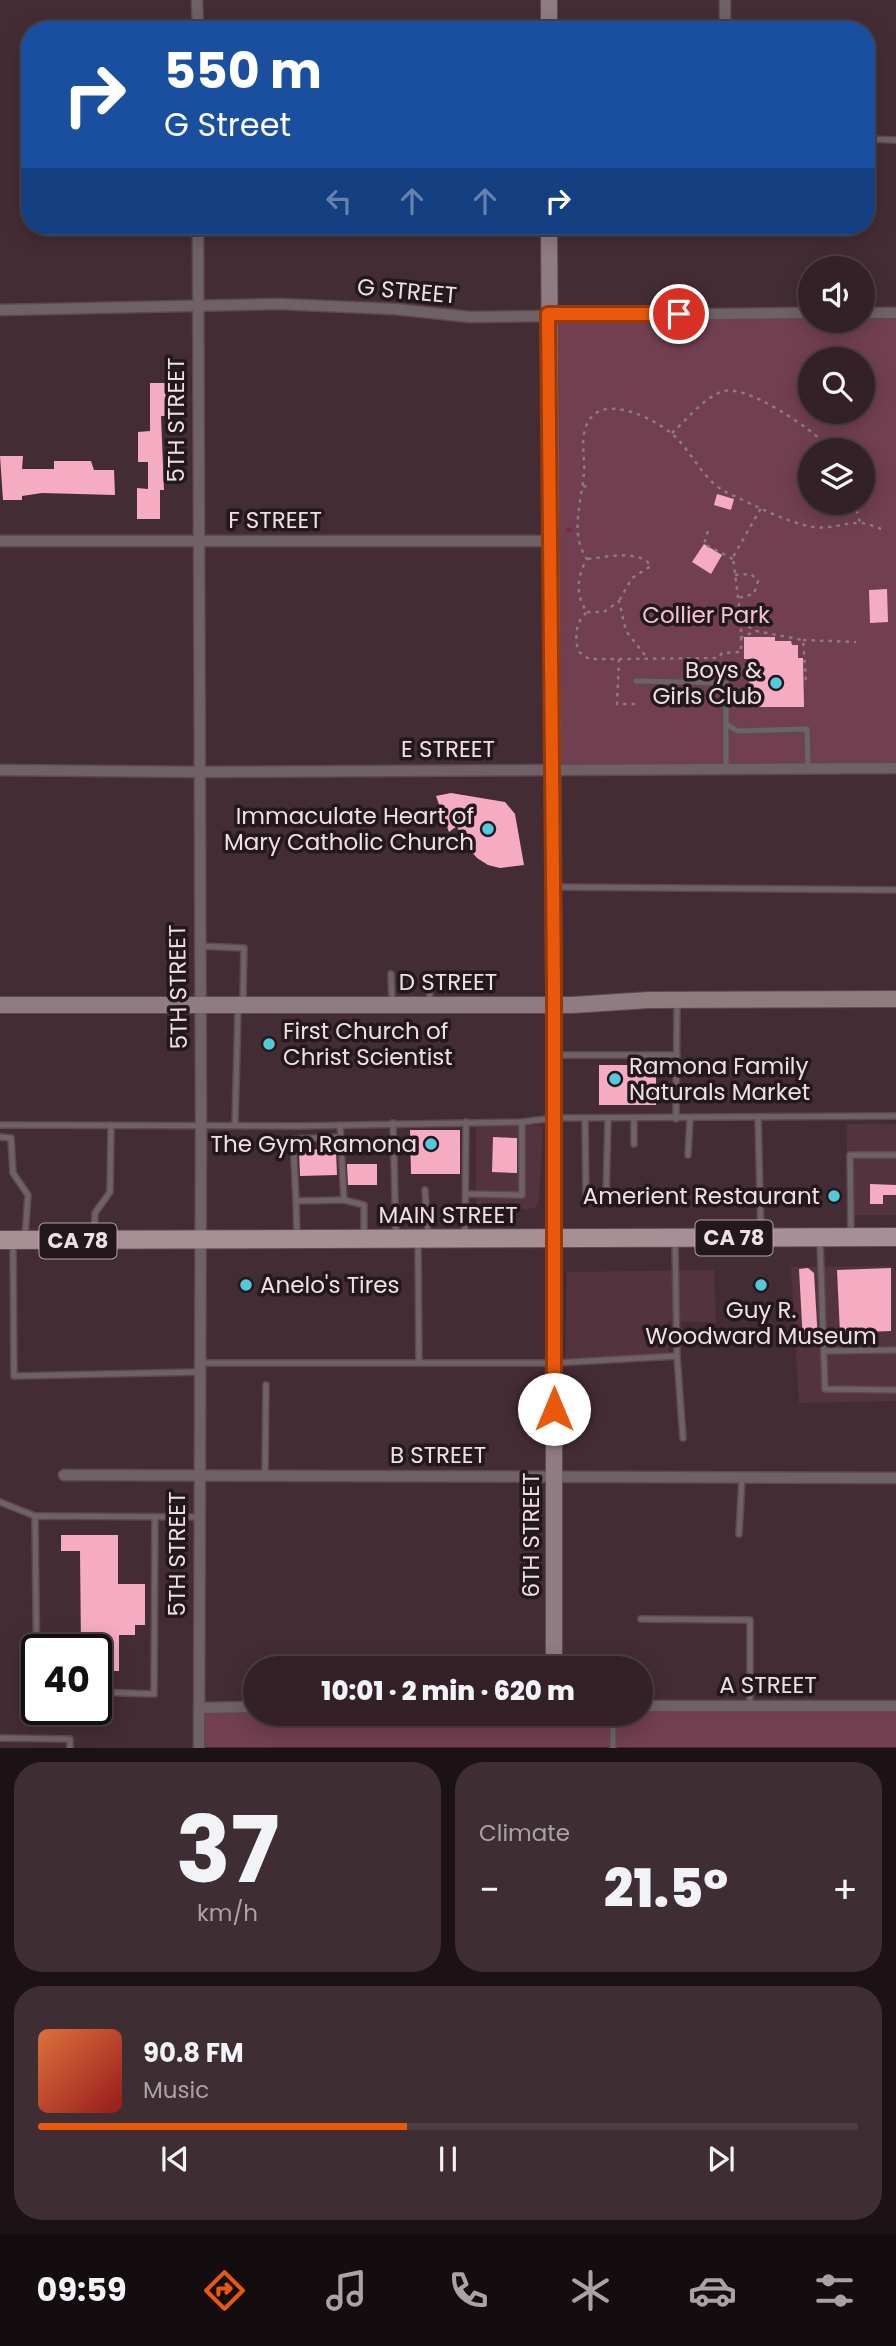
<!DOCTYPE html>
<meta charset="utf-8">
<style>
body{margin:0;font-family:Poppins,sans-serif;background:#3e2e33;color:#f1f3f6;height:100vh;display:flex;flex-direction:column;font-size:26px;white-space:nowrap}
*{box-sizing:border-box;margin:0}
p{font-size:23px;color:#a9a3a7}
.icon{flex:none;width:38px;height:38px;fill:none;stroke:currentColor;stroke-width:2;stroke-linecap:round;stroke-linejoin:round}
.map{position:relative;height:1748px;overflow:hidden}
.panel{display:flex;flex-direction:column;gap:14px;padding:14px;background:#1c1215;flex:1}
.panel>*{flex:none}
.guide{position:absolute;left:21px;top:21px;width:854px;height:214px;border-radius:28px;box-shadow:0 4px 18px #0003,0 0 0 2px #4e3e44;background:#1a4fa0;color:#fff;overflow:hidden}
.fabs{position:absolute;left:798px;top:256px;display:grid;gap:14px}
.fabs a{display:grid;place-items:center;width:77px;height:77px;border-radius:50%;background:#332127;box-shadow:0 4px 18px #0003,0 0 0 2px #4e3e44;font-size:35px}
.speed{position:absolute;left:21px;top:1634px;display:flex;gap:14px;font-size:35px;font-weight:700;text-align:center}
.speed>*{display:grid;place-content:center;width:91px;height:91px;border-radius:50%;background:#332127;box-shadow:0 4px 18px #0003,0 0 0 2px #4e3e44;line-height:1}
.speed .limit{border:4px solid #111;border-radius:10px;background:#fff;color:#111}
.pin{position:absolute;display:grid;place-items:center;width:60px;height:60px;color:#fff;margin:-30px;border:4px solid #fff;border-radius:50%;box-shadow:0 2px 7px #0007}
.me{position:absolute;width:77px;margin:-38px;rotate:0deg;stroke-linejoin:round;filter:drop-shadow(0 0 5px #0008)}
.turn{display:flex;align-items:center;gap:24px;height:147px;padding:0 28px;font-size:32px}
.turn .icon{width:91px;height:91px;stroke-width:2.5}
.turn b{display:block;font-size:49px;line-height:60px}
.lanes{display:flex;align-items:center;height:66px;padding:0 28px;background:#0003;justify-content:center;gap:35px;direction:ltr}
.lanes .off{opacity:.35}
.big{font-size:52px;font-weight:800;line-height:1.1}
.panel .card{flex:1;display:flex;flex-direction:column;justify-content:center;gap:10px;min-width:0;padding:0 24px;border-radius:28px;background:#3e2e33}
.panel .dial{align-items:center;gap:0}
.dial b{font-size:91px;line-height:1}
.song{display:flex;align-items:center;gap:21px}
.cover{width:84px;height:84px;border-radius:10px;background:linear-gradient(135deg,hsl(20 70% 55%),hsl(0 70% 35%))}
.played{height:7px;border-radius:4px;background:linear-gradient(90deg,#ea580c 45%,#4e3e44 45%)}
.keys{display:flex;justify-content:space-around;direction:ltr}
.heat{display:flex;justify-content:space-between;align-items:center;font-size:38px;direction:ltr}
.panel .tiles{flex:1;display:grid;gap:14px;grid-template-columns:1fr 1fr}
.card:last-child{grid-column:span 2}
.trip{position:absolute;left:243px;top:1656px;width:410px;height:70px;border-radius:35px;background:#332127;box-shadow:0 4px 18px #0003,0 0 0 2px #4e3e44;font-weight:800;line-height:70px;text-align:center}
.tab-bar{display:flex;height:112px;justify-content:space-around;align-items:center;background:#140d10;color:#a9a3a7}
.tab-bar .icon{width:49px;height:49px}
.tab-bar .current{color:#ea580c}
.tab-bar b{font-size:32px;color:#f1f3f6}
.map>svg:first-child{display:block}
.built{fill:#53333e}
.green{fill:#713f50;fill-rule:evenodd}
.lines{fill:none;stroke-linecap:round;stroke-linejoin:round}
.stream{stroke:#782a49;stroke-width:4.5}
.building{fill:#f5acc3}
.lane-casing{stroke:#5f4950;stroke-width:8}
.street-casing{stroke:#5f4950;stroke-width:13}
.secondary-casing{stroke:#5f4950;stroke-width:18}
.primary-casing{stroke:#5f4950;stroke-width:20}
.path{stroke:#8e7980;stroke-width:2.5;stroke-dasharray:3.5 5;stroke-linecap:butt}
.lane{stroke:#6f6266;stroke-width:5}
.street{stroke:#6f6266;stroke-width:10}
.secondary{stroke:#8f7c81;stroke-width:16}
.primary{stroke:#a88f96;stroke-width:18}
.route-casing{stroke:#983908;stroke-width:18}
.route{stroke:#ea580c;stroke-width:12}
.poi-dot{fill:#53cadc;stroke:#23181b;stroke-width:2.5}
.labels{text-anchor:middle;stroke-width:7;stroke-linejoin:round;paint-order:stroke}
.shield{fill:#23181b;stroke:#b2a3a8;stroke-width:2}
.shield-label{font-size:21px;font-weight:bold;fill:#efdfe4}
.street-label{font-size:23px;fill:#efdfe4;stroke:#23181b}
.park-label{font-size:23px;fill:#f2c2d0;stroke:#23181b}
.poi-label{font-size:23px;fill:#efdfe4;stroke:#23181b;text-anchor:end}
</style>
<div class="map">
<svg width="896" height="1748" viewBox="0 0 896 1748">
<rect width="100%" height="100%" fill="#442c34"/>
<g class="built">
<rect x="847" y="1124" width="49" height="91"/>
<polygon points="476,1125 543,1126 539,1199 536,1207 529,1209 476,1207"/>
<polygon points="891,1266 896,1270 896,1401 799,1403 791,1267"/>
<polygon points="714,1270 716,1323 668,1321 669,1354 565,1358 567,1272"/>
</g>
<g class="green">
<path d="M810,312V320H863V312H896V767L551,769L549,314ZM810,359H863V411H810ZM810,450H863V502H810Z"/>
<polygon points="896,1706 896,1747 199,1747 199,1708 255,1708 256,1713 640,1713 641,1707"/>
</g>
<g class="lines">
<polyline class="stream" points="568,530 570,530"/>
</g>
<g class="building">
<polygon points="150,383 169,383 169,396 172,396 172,408 167,408 167,416 161,416 164,490 160,490 160,519 137,519 137,488 148,489 148,462 138,462 138,432 150,431"/>
<polygon points="0,456 23,456 22,469 54,469 54,461 91,461 94,470 114,470 115,495 42,493 22,496 22,500 3,500"/>
<polygon points="717,494 734,499 731,510 714,505"/>
<polygon points="704,544 722,555 711,574 692,562"/>
<polygon points="887,589 888,622 870,623 869,590"/>
<polygon points="744,637 775,637 775,641 791,641 792,645 798,645 798,658 803,658 804,707 750,707 749,659 744,659"/>
<polygon points="451,793 505,802 515,814 524,865 500,868 488,865 477,858 464,843 457,826 449,832 436,796"/>
<rect x="599" y="1065" width="57" height="40"/>
<polygon points="410,1130 460,1130 460,1174 411,1174"/>
<polygon points="493,1137 517,1138 517,1173 492,1172"/>
<polygon points="299,1149 336,1150 337,1175 300,1176"/>
<polygon points="347,1164 377,1164 377,1185 348,1185"/>
<polygon points="870,1184 896,1185 896,1195 883,1195 883,1204 870,1204"/>
<polygon points="808,1268 814,1273 818,1341 803,1342 799,1269"/>
<polygon points="891,1268 891,1331 840,1333 837,1270"/>
<polygon points="61,1535 118,1535 118,1584 145,1584 145,1625 135,1625 135,1635 119,1635 119,1671 96,1671 96,1650 81,1650 80,1551 61,1551"/>
</g>
<g class="lines">
<defs>
<g id="lane">
<polyline points="866,139 896,140"/>
<polyline points="636,681 726,683 726,769"/>
<polyline points="727,725 738,731 807,729 808,769"/>
<polyline points="555,887 896,890"/>
<polyline points="199,946 244,948 243,1001"/>
<polyline points="391,974 392,1002"/>
<polyline points="429,976 430,1002"/>
<polyline points="557,1055 677,1055"/>
<polyline points="585,1118 586,1195 606,1197 608,1118"/>
<polyline points="758,1118 761,1234"/>
<polyline points="634,1119 634,1144"/>
<polyline points="676,1119 677,1003"/>
<polyline points="393,1123 396,1236"/>
<polyline points="0,1125 300,1126 522,1122 554,1118 896,1116"/>
<polyline points="235,1125 238,1008"/>
<polyline points="340,1125 344,1200"/>
<polyline points="0,1137 11,1138 13,1173 28,1195 25,1237"/>
<polyline points="688,1155 690,1119"/>
<polyline points="425,1190 428,1236"/>
<polyline points="466,1194 522,1195 522,1122"/>
<polyline points="296,1201 293,1139 340,1137"/>
<polyline points="851,1235 850,1155 896,1155"/>
<polyline points="465,1236 466,1122"/>
<polyline points="297,1237 296,1201 344,1200 364,1205 364,1237"/>
<polyline points="94,1238 95,1213 110,1192 111,1125"/>
<polyline points="675,1241 677,1356 683,1438"/>
<polyline points="820,1241 825,1389 896,1390"/>
<polyline points="13,1243 14,1376 199,1372"/>
<polyline points="418,1243 419,1363"/>
<polyline points="824,1351 896,1350"/>
<polyline points="199,1363 554,1363 677,1356"/>
<polyline points="265,1475 266,1385"/>
<polyline points="0,1502 35,1516"/>
<polyline points="739,1534 742,1478"/>
<polyline points="641,1619 750,1620 750,1706"/>
<polyline points="37,1690 35,1516 198,1517"/>
<polyline points="96,1692 154,1694 155,1517"/>
<polyline points="613,1713 613,1748"/>
<polyline points="0,1738 70,1739 70,1748"/>
</g>
<g id="street">
<polyline points="197,0 198,30"/>
<polyline points="725,30 725,0"/>
<polyline points="198,226 201,1125 199,1748"/>
<polyline points="0,310 279,304 394,309 470,317 810,313"/>
<polyline points="863,313 896,313"/>
<polyline points="0,541 549,541"/>
<polyline points="0,770 198,772 896,768"/>
<polyline points="64,1475 896,1478"/>
<polyline points="640,1706 896,1706"/>
<polyline points="199,1708 256,1707"/>
</g>
<g id="secondary">
<polyline points="549,30 549,0"/>
<polyline points="549,226 554,990 554,1668"/>
<polyline points="0,1005 572,1005 649,1000 896,999"/>
</g>
<polyline id="primary" points="0,1240 896,1237"/>
</defs>
<use href="#lane" class="lane-casing"/>
<use href="#street" class="street-casing"/>
<use href="#secondary" class="secondary-casing"/>
<use href="#primary" class="primary-casing"/>
<g class="path">
<path d="M672,433C686,420 703,399 721,392C744,381 816,432 832,450"/>
<polyline points="845,450 850,446"/>
<polyline points="583,486 591,487"/>
<polyline points="854,502 860,522"/>
<polyline points="708,531 704,544 733,559"/>
<path d="M588,559C606,557 640,549 651,566L632,578L619,601"/>
<polyline points="735,575 751,574 758,581 754,594 738,598"/>
<polyline points="587,612 604,612 619,601 626,631 648,659"/>
<polyline points="741,622 756,631"/>
<polyline points="740,638 756,631 803,640 806,682"/>
<polyline points="803,640 856,642"/>
<polyline points="619,659 718,658 722,653 741,652 741,622 733,557 761,508"/>
<path d="M635,704H617L619,659H589L578,651C575,635 575,623 587,612C575,595 577,576 587,559C569,534 582,501 584,472C585,456 580,439 587,424C601,392 653,418 671,433C693,451 702,482 730,494C754,505 782,520 808,526C829,531 844,522 861,523C867,523 875,527 881,529"/>
</g>
<use href="#lane" class="lane"/>
<use href="#street" class="street"/>
<use href="#secondary" class="secondary"/>
<use href="#primary" class="primary"/>
</g>
<g class="lines">
<defs>
<polyline id="route" points="554,1409 554,990 548,314 679,314"/>
</defs>
<use href="#route" class="route-casing"/>
<use href="#route" class="route"/>
</g>
<g class="poi-dot">
<circle cx="776" cy="683" r="7"/>
<circle cx="488" cy="829" r="7"/>
<circle cx="269" cy="1044" r="7"/>
<circle cx="615" cy="1079" r="7"/>
<circle cx="431" cy="1144" r="7"/>
<circle cx="834" cy="1196" r="7"/>
<circle cx="246" cy="1285" r="7"/>
<circle cx="761" cy="1285" r="7"/>
</g>
<g class="labels">
<g class="shield">
<rect x="695.5" y="1220.5" width="77" height="35" rx="5"/>
<rect x="39.5" y="1223.5" width="77" height="35" rx="5"/>
</g>
<g class="shield-label">
<text x="734" y="1245">CA 78</text>
<text x="78" y="1248">CA 78</text>
</g>
<g class="street-label">
<text transform="translate(407 291) rotate(5)" y="8">G STREET</text>
<text transform="translate(176 420) rotate(-90)" y="8">5TH STREET</text>
<text x="275" y="528">F STREET</text>
<text x="448" y="757">E STREET</text>
<text x="448" y="990">D STREET</text>
<text transform="translate(178 987) rotate(-91)" y="8">5TH STREET</text>
<text x="448" y="1223">MAIN STREET</text>
<text x="438" y="1463">B STREET</text>
<text transform="translate(531 1535) rotate(-90)" y="8">6TH STREET</text>
<text transform="translate(177 1554) rotate(-90)" y="8">5TH STREET</text>
<text x="768" y="1693">A STREET</text>
</g>
<g class="park-label">
<text x="706" y="623">Collier Park</text>
</g>
<g class="poi-label">
<text x="762" y="678">Boys &amp;<tspan x="762" dy="26">Girls Club</tspan></text>
<text x="474" y="824">Immaculate Heart of<tspan x="474" dy="26">Mary Catholic Church</tspan></text>
<text x="283" y="1039" text-anchor="start">First Church of<tspan x="283" dy="26">Christ Scientist</tspan></text>
<text x="629" y="1074" text-anchor="start">Ramona Family<tspan x="629" dy="26">Naturals Market</tspan></text>
<text x="417" y="1152">The Gym Ramona</text>
<text x="820" y="1204">Amerient Restaurant</text>
<text x="260" y="1293" text-anchor="start">Anelo's Tires</text>
<text x="761" y="1318" text-anchor="middle">Guy R.<tspan x="761" dy="26">Woodward Museum</tspan></text>
</g>
</g>
</svg>
<div class="fabs">
<a><svg class="icon" aria-label="sound" viewBox="0 0 24 24"><path d="M4 9h4l5-4v14l-5-4H4zM17 9q2 3 0 6"/></svg></a>
<a><svg class="icon" aria-label="search" viewBox="0 0 24 24"><circle cx="10" cy="10" r="6"/><path d="M15 15l6 6"/></svg></a>
<a><svg class="icon" aria-label="layers" viewBox="0 0 24 24"><path d="M12 4l9 5-9 5-9-5zM3 14l9 5 9-5"/></svg></a>
</div>
<div class="speed"><div class="limit">40</div></div>
<div class="pin" style="left:679px;top:314px;background:#d93025"><svg class="icon" aria-label="arrive" viewBox="0 0 24 24"><path d="M6 21V4h12l-3 4 3 4H6"/></svg></div>
<svg class="me" style="left:554px;top:1409px" viewBox="-20 -20 40 40"><circle r="19" fill="#fff"/><path d="M0-13L10 11 0 6-10 11z" fill="#ea580c"/></svg>
<div class="trip">10:01 · 2 min · 620 m</div>
<div class="guide">
<div class="turn"><svg class="icon" aria-label="right" viewBox="0 0 24 24"><path d="M7 20v-9h11M14 6l5 5-5 5"/></svg><div><b>550 m</b>G Street</div></div>
<div class="lanes"><svg class="icon off" aria-label="left" viewBox="0 0 24 24"><path d="M17 20v-9H6M10 6l-5 5 5 5"/></svg><svg class="icon off" aria-label="ahead" viewBox="0 0 24 24"><path d="M12 20V5M6 11l6-6 6 6"/></svg><svg class="icon off" aria-label="ahead" viewBox="0 0 24 24"><path d="M12 20V5M6 11l6-6 6 6"/></svg><svg class="icon" aria-label="right" viewBox="0 0 24 24"><path d="M7 20v-9h11M14 6l5 5-5 5"/></svg></div>
</div>
</div>
<section class="panel">
<div class="tiles">
<div class="card dial"><b>37</b><p>km/h</p></div>
<div class="card"><p>Climate</p>
<div class="heat"><a>−</a><b class="big">21.5°</b><a>+</a></div>
</div>
<div class="card">
<div class="song"><i class="cover"></i><div><b>90.8 FM</b><p>Music</p></div></div>
<div class="played"></div>
<div class="keys"><svg class="icon" aria-label="previous" viewBox="0 0 24 24"><path d="M18 5L8 12l10 7zM5 5v14"/></svg><svg class="icon" aria-label="pause" viewBox="0 0 24 24"><path d="M8 5v14M16 5v14"/></svg><svg class="icon" aria-label="next" viewBox="0 0 24 24"><path d="M6 5l10 7-10 7zM19 5v14"/></svg></div>
</div>
</div>
</section>
<nav class="tab-bar">
<b>09:59</b>
<svg class="icon current" aria-label="directions" viewBox="0 0 24 24"><path d="M12 3l9 9-9 9-9-9zM9 14v-3h6M13 9l2 2-2 2"/></svg>
<svg class="icon" aria-label="music" viewBox="0 0 24 24"><path d="M9 18V5l10-2v13"/><circle cx="6" cy="18" r="3"/><circle cx="16" cy="16" r="3"/></svg>
<svg class="icon" aria-label="phone" viewBox="0 0 24 24"><path d="M5 4h4l2 5-3 2q2 4 5 5l2-3 5 2v4C11 20 4 13 5 4z"/></svg>
<svg class="icon" aria-label="climate" viewBox="0 0 24 24"><path d="M12 3v18M4 7l16 10M4 17L20 7"/></svg>
<svg class="icon" aria-label="car" viewBox="0 0 24 24"><path d="M5 17H2v-5l4-1 3-4h7l3 4 3 1v5h-3M9 17h6M6 11h13"/><circle cx="7" cy="17" r="2"/><circle cx="17" cy="17" r="2"/></svg>
<svg class="icon" aria-label="filters" viewBox="0 0 24 24"><path d="M4 7h16M4 17h16"/><circle cx="9" cy="7" r="2"/><circle cx="15" cy="17" r="2"/></svg>
</nav>
